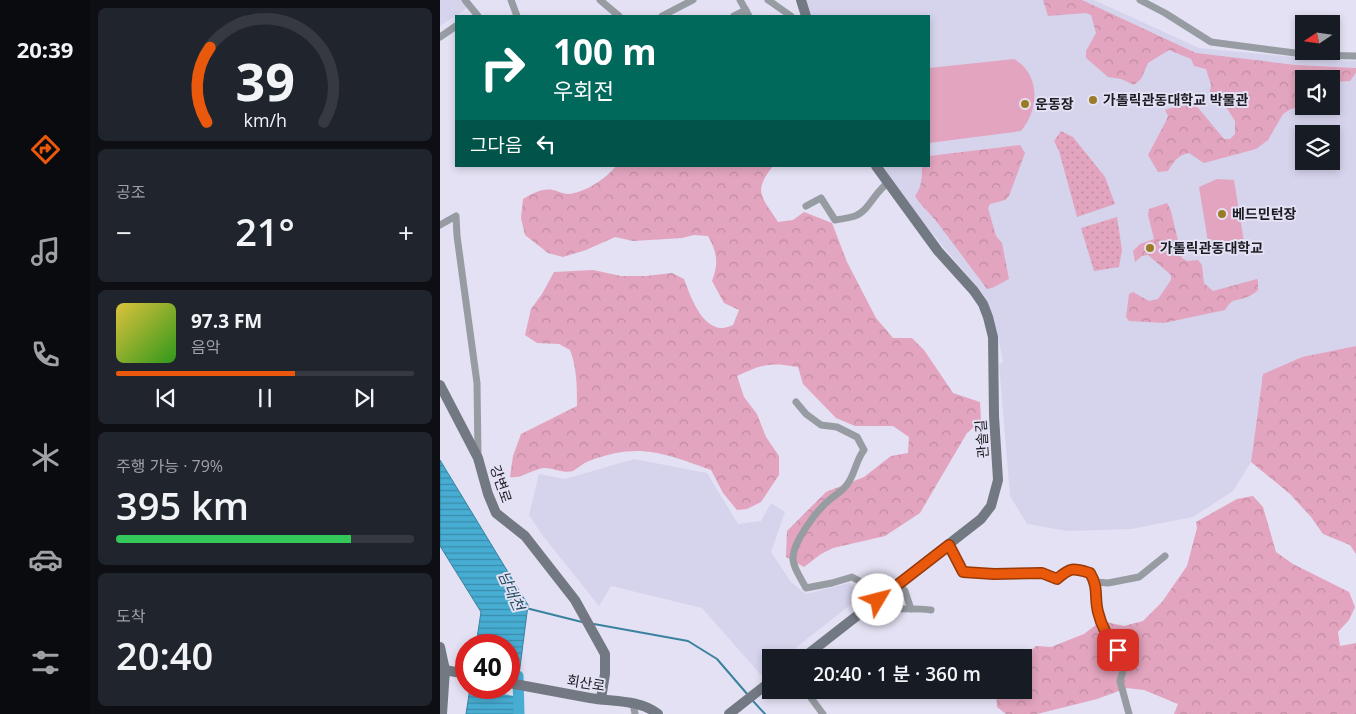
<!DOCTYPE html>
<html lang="ko">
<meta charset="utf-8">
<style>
body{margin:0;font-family:"Open Sans","Noto Sans KR",sans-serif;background:#20242c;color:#f1f3f6;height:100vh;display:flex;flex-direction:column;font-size:19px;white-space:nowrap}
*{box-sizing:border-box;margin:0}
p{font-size:16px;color:#9ea1a6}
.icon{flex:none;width:28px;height:28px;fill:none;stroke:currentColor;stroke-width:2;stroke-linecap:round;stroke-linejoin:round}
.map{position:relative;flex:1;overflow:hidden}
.sheet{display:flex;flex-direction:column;gap:8px;padding:8px;background:#0d0f14;width:350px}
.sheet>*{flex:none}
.guide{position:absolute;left:15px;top:15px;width:475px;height:152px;border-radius:0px;box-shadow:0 2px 8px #0003;background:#00695c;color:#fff;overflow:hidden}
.needle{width:32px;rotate:257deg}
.buttons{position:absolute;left:855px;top:15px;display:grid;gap:10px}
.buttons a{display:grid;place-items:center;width:45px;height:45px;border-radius:0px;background:#171b24;box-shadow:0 2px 8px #0003;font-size:25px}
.speed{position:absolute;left:15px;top:634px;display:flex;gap:10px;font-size:25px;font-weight:700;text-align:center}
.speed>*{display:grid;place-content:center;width:65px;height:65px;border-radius:50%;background:#171b24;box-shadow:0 2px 8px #0003;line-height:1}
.speed .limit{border:8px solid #d22;background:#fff;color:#111}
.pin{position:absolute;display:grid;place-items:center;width:42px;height:42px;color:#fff;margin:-21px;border-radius:10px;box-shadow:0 2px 8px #0006}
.me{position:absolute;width:55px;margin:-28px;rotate:53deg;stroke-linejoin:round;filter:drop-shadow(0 0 4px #0008)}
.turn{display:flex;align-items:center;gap:18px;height:105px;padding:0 15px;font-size:22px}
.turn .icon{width:65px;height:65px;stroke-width:2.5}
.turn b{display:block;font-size:35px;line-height:42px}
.then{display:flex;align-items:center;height:48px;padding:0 15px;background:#0003;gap:10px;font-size:19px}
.big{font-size:38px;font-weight:600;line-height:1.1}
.sheet .tile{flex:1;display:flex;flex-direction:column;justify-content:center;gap:8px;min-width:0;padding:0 18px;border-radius:8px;background:#20242c}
.sheet .dial{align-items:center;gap:0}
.dial svg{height:130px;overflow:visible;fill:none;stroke:#363941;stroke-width:7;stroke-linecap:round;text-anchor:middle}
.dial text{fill:#f1f3f6;stroke:none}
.song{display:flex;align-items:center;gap:15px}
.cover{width:60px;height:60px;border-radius:8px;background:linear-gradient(135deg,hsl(50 70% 55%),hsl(110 70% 35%))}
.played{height:5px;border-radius:2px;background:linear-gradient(90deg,#ea580c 60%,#363941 60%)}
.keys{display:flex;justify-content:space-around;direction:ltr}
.heat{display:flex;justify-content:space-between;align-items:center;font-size:28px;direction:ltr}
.charge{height:8px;border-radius:4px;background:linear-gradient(90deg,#34c759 79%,#363941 0)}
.trip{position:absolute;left:322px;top:649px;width:270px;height:50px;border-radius:0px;background:#171b24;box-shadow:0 2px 8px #0003;font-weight:600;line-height:50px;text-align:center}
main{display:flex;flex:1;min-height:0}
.tabs{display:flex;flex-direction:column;width:90px;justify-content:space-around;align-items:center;background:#090b0e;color:#9ea1a6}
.tabs .icon{width:35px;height:35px}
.tabs .on{color:#ea580c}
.tabs b{font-size:22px;color:#f1f3f6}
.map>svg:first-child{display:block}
.built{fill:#d6d4ed;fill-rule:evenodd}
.grass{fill:url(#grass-dots)}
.forest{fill:url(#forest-crowns)}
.pitch{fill:#e2a4be}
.water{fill:url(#water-rules);stroke:#3a829e}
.pier{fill:#e3e1f3}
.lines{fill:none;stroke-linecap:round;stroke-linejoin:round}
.stream{stroke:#3a829e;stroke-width:2}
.river{stroke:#47add3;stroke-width:11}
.street{stroke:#979ca2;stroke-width:7}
.secondary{stroke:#737983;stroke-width:10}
.route-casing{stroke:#983908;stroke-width:12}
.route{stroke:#ea580c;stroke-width:9}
.poi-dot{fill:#9b7b25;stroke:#e3e1f3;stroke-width:2}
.labels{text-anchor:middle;stroke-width:4;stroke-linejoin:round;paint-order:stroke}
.poi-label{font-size:14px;font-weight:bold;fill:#1d1c23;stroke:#e3e1f3;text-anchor:start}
.street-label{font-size:14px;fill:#1d1c23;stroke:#e3e1f3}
.water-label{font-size:15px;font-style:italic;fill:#224d5e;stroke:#e3e1f3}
</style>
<main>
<nav class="tabs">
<b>20:39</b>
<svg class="icon on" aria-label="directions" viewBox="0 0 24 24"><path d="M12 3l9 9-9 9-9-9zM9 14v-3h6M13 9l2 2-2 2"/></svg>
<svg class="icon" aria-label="music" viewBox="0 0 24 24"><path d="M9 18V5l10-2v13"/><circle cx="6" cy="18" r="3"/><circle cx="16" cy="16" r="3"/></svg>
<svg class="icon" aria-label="phone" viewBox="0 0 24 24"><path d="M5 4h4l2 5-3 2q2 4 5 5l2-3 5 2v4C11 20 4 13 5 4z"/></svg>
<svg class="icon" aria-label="climate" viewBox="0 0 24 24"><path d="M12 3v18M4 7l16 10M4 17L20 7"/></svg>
<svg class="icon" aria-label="car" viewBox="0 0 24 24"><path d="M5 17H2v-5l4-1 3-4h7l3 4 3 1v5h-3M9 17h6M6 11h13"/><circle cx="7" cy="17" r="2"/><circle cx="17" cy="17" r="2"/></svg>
<svg class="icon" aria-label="filters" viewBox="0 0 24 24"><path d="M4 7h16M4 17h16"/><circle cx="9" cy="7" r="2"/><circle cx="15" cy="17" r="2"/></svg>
</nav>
<section class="sheet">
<div class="tile dial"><svg viewBox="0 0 100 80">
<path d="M14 69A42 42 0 1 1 86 69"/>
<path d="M14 69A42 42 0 0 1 16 23" stroke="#ea580c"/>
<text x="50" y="56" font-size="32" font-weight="700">39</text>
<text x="50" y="72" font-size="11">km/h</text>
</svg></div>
<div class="tile"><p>공조</p>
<div class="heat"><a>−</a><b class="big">21°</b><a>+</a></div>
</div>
<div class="tile">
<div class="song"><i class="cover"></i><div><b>97.3 FM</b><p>음악</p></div></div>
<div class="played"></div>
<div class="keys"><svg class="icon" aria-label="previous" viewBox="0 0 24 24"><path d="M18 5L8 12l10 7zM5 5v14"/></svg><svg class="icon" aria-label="pause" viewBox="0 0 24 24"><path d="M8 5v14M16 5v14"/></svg><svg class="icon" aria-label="next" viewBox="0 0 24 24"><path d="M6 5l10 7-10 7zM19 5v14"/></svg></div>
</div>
<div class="tile"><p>주행 가능 · 79%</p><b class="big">395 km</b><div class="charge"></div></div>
<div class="tile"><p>도착</p><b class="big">20:40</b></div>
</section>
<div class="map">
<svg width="916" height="714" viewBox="0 0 916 714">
<defs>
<pattern id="grass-dots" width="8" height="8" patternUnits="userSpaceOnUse" patternTransform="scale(1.25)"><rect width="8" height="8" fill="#e2a4be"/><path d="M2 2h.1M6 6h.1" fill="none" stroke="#c18da3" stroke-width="1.8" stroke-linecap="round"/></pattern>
<pattern id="forest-crowns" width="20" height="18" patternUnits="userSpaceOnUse" patternTransform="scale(1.25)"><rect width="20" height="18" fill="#e2a4be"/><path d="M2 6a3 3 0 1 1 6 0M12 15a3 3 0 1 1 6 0" fill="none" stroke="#c18da3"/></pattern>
<pattern id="water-rules" width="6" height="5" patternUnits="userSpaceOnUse" patternTransform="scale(1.25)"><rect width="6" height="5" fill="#47add3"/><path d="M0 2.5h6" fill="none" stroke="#3b8cab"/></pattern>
</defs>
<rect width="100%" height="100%" fill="#e3e1f3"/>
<g class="built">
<polygon points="0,0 25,0 26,2 26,9 0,26"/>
<path d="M366,0H654L759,48L884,60L916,61V346L862,357L823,374L811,462L793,491L753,517L691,529L628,531L587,524L570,496L559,364L563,362L557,331L542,293L466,202L441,166H489V16H372ZM864,79H891V106H864ZM864,134H891V161H864Z"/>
<polygon points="194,459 267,473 298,524 321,521 331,503 345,512 331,552 351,582 366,594 409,583 423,595 344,657 331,658 331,667 321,675 262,608 171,586 159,606 103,536 89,515 99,474 125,479"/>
</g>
<g class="grass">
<polygon points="621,131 633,137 665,177 675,204 637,217 619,151 614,141"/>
<polygon points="677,217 682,250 679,267 654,271 641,228"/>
</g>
<g class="forest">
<path d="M603,0H642L756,53L856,65L916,68V73L910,81L891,82V79H864V106L851,109L843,114L828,140L816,149L764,163L749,153C738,155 734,161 728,171L718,172L708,155L726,121L728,116L725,110C735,106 744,106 755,104L784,139H790L795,134V121L786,107L772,102L769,97L771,85L766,69L754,66L751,59L729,50L708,63L701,79L694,85L681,79L668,77L646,58V51L656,33L651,15L646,13L608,16Z"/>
<path d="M580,145L585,153L569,196L565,200L550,204L548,208L556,236L562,243L569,279L552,288L547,289L497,222L479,202L475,196C482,187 482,177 482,166H489V156Z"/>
<path d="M176,166H333C312,193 322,196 338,222L353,220L364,212L392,223L407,262L436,318L453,338H472L484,350L513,393L540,402L541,421L527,433L480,513L445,536L393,548L381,554L364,567L346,557L347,531L386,492L424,477L451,456L468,453L469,437L453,426H415L396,418L363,384L358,367C328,362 324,364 297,376L304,397L317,414L326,437L339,456V475L321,502L307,509L297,510L283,493L271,470C223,453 199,442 149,461C143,463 138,468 133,471C124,474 112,467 103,468C91,470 81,479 70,477L73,456L81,434L137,406C137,387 137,368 130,350L119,344L97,343L85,335L91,309L102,294L114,272L153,270L181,276H206L232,273L244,279C250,295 261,328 282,328C285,328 290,326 293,325L299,310L284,303L272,281C279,263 277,252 268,236L254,235L242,238L193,241L175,237L146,250L123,257L108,253L85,235L81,218L83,199C92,194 102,188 113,190C118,191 123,194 128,194C144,193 166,179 176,166Z"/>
<path d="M727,203L731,211L742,258L747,261L758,260L762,265L764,283L773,291L817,279L818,281V290C815,293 810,296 807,297C795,302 793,297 785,310L724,323L689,321L686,317L689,294L693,292L709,301L718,299L731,280V275L708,255L702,256L695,262L693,251L700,244L714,239L708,215L709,209Z"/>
<polygon points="916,346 916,554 910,545 883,534 871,517 850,494 811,462 823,374 862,357"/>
<polygon points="813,496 823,507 836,552 853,564 909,592 915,607 909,620 898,632 900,646 916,643 916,714 734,714 738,704 704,690 687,688 657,699 597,714 566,714 557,707 556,690 584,690 584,657 596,646 611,647 644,634 661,621 684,626 703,621 722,602 747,566 757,528 756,522 797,499"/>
</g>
<g class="pitch">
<path d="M574,59C601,74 599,110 581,131L489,143V68Z"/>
<polygon points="777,179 794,180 804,242 769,248 759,187"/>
</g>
<polygon class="water" points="0,460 88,605 74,714 26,714 30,688 69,688 69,645 36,645 41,612 0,546"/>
<polygon class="pier" points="69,671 82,674 79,697 32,688 69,688"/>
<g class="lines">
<g class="stream">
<polyline points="86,608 142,622"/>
<polyline points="154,624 248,641 277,659 308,695"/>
<polyline points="313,701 325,714"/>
</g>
<polyline class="river" points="78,676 79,714"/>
<g class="street">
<polyline points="25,0 38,16"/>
<polyline points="71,0 77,16"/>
<polyline points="160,0 179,16"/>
<polyline points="300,0 309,16"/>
<polyline points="328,0 351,16"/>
<polyline points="700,0 725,13 771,42 871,55 916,56"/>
<polyline points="222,16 253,0"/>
<polyline points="294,16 306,10"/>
<polyline points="0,37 16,26"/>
<path d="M366,206L381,198L395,220C402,219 409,218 415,216C429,211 435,191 448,183"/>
<polyline points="0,225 16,216 17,236 37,383 38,455"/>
<path d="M356,402L366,414L381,425L397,427L417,437L424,450C415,461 415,477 405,487C400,493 392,497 387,502C375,513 354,541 353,557C352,566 362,580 366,588L392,583L412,577L425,584L438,600"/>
<path d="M509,545L523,572L554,575L602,573L617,579C631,567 633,568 650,573L656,582L668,583L699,577L725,556"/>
<polyline points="656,582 658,612 670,642 679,651 683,671 680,681 689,714"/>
<polyline points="459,584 465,591 471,609"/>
<path d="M428,608C449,611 470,607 491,610"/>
<polyline points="365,690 383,714"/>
<polyline points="193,703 195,714"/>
</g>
<g class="secondary">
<polyline points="361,0 366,16"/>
<polyline points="0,385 38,458 48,494 56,513 85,536 135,600 165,654 165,674 161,699"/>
<polyline points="0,647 5,670 2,714"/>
<polyline points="363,658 541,519 551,506 558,480 554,416 553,337 548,317 543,304 534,291 498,251 436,166"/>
<polyline points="5,670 26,674"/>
<path d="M69,683C96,688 123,693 150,698C172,702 199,699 218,714"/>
<polyline points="289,714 331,681"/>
</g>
</g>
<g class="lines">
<defs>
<path id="route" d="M438,600L509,545L523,572L554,574L602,573L617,579C631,567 633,568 650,573C659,588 654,596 658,612C661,625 669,641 678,650"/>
</defs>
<use href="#route" class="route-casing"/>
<use href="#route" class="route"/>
</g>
<g class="poi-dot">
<circle cx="653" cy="100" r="5"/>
<circle cx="585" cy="104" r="5"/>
<circle cx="782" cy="214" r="5"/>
<circle cx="710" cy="248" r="5"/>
</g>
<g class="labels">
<g class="poi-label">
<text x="663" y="105">가톨릭관동대학교 박물관</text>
<text x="595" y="109">운동장</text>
<text x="792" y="219">베드민턴장</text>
<text x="720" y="253">가톨릭관동대학교</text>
</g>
<g class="street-label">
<text transform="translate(542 439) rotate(-94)" y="5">관솔길</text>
<text transform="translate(61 484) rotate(71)" y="5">강변로</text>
<text transform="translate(146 683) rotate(9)" y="5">회산로</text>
</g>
<g class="water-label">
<text transform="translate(71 591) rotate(66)" y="5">남대천</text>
</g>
</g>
</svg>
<div class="buttons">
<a><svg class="needle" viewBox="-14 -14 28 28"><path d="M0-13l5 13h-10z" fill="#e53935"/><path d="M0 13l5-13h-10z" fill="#9ea1a6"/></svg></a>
<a><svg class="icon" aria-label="sound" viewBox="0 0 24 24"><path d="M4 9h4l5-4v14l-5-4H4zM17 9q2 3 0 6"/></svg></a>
<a><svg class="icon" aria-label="layers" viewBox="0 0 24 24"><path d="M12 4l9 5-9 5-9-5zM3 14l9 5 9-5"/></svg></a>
</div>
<div class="speed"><div class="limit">40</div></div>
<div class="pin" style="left:678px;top:650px;background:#d93025"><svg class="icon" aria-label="arrive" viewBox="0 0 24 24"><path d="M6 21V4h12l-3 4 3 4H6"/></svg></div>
<svg class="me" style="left:438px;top:600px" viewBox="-20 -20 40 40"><circle r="19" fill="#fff"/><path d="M0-13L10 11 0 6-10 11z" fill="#ea580c"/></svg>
<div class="trip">20:40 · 1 분 · 360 m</div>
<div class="guide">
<div class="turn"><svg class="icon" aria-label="right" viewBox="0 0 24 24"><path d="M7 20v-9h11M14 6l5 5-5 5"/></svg><div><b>100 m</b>우회전</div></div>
<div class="then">그다음<svg class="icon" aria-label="left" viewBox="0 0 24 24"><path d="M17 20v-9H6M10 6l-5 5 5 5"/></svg></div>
</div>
</div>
</main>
